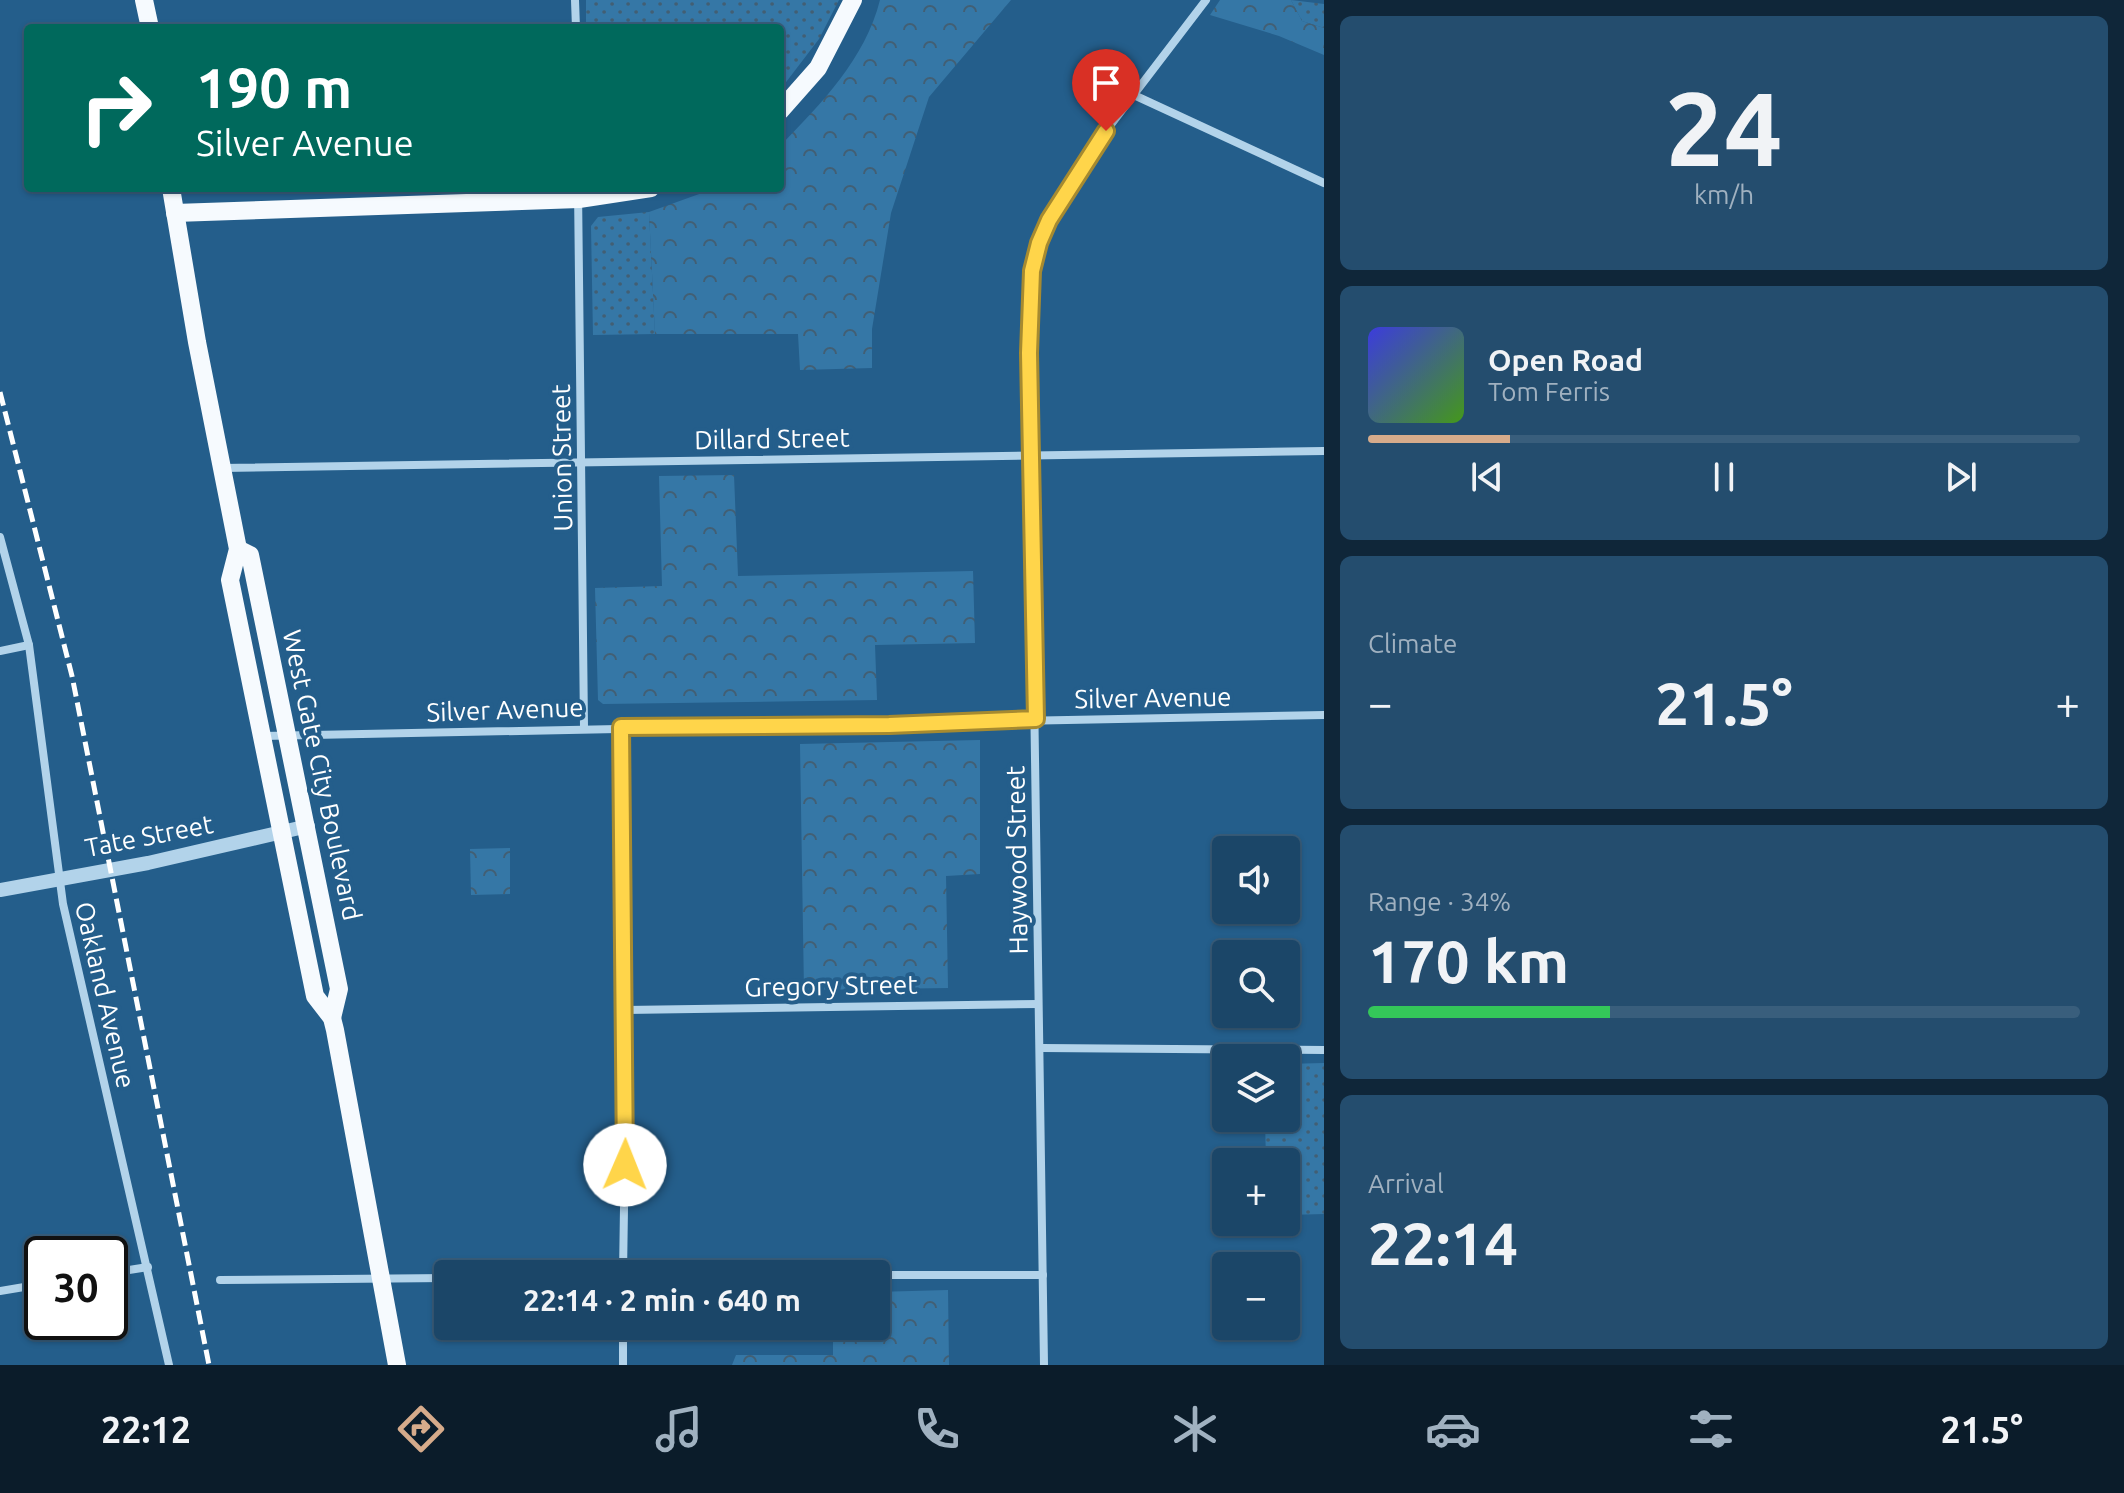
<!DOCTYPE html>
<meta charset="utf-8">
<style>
body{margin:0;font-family:Ubuntu,sans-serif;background:#244d6e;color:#f1f3f6;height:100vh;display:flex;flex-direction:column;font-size:30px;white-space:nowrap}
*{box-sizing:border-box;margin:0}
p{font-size:26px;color:#a0b1c0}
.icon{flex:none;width:44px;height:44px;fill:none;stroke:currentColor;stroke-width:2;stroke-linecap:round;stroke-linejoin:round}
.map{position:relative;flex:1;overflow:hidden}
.panel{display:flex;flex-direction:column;gap:16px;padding:16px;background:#0f2639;width:800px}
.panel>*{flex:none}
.banner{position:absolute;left:24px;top:24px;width:760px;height:168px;border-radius:8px;box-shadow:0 2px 6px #0004,0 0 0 2px #395e7c;background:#00695c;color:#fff;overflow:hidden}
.fabs{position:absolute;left:1212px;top:836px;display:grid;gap:16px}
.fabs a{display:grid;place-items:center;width:88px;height:88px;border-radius:8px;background:#1b4668;box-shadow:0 2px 6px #0004,0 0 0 2px #395e7c;font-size:40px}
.speed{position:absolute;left:24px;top:1236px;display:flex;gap:16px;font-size:40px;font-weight:700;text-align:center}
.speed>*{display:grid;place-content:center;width:104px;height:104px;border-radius:50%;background:#1b4668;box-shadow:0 2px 6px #0004,0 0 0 2px #395e7c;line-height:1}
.speed .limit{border:4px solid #111;border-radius:12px;background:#fff;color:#111}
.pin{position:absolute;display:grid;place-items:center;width:68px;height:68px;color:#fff;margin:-82px -34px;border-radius:50% 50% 50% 0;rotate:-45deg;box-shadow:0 0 8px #0007}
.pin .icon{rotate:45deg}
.me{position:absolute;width:88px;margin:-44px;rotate:1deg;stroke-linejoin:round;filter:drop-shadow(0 0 6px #0008)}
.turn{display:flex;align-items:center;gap:28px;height:168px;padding:0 40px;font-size:36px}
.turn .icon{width:104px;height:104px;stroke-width:2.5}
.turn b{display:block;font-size:56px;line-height:68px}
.big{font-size:60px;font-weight:700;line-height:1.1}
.panel .widget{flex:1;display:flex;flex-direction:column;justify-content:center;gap:12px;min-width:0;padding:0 28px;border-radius:12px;background:#244d6e}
.panel .dial{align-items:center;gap:0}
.dial b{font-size:104px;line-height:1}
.song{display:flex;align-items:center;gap:24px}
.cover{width:96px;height:96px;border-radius:12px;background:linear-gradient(135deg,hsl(240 70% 55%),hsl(100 70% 35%))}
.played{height:8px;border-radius:4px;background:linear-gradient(90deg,#d6ab8b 20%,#395e7c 20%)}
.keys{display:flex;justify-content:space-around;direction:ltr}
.heat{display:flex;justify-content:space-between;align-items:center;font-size:44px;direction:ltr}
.charge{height:12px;border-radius:6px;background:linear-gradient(90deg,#34c759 34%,#395e7c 0)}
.trip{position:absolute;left:434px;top:1260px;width:456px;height:80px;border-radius:8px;background:#1b4668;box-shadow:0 2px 6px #0004,0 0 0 2px #395e7c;font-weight:700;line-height:80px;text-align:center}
.dock{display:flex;height:128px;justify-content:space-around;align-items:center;background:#0b1c2a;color:#a0b1c0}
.dock .icon{width:56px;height:56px}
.dock .current{color:#d6ab8b}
.dock b{font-size:36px;color:#f1f3f6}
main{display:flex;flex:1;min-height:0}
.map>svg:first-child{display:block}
.green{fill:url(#green-dots)}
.forest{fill:url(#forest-crowns)}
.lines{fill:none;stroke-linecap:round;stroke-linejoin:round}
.minor{stroke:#b2d3ea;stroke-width:8}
.tertiary{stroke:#b2d3ea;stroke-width:14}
.primary{stroke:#f6fafe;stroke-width:18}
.rail{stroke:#fff;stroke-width:5;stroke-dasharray:14 6;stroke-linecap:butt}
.route-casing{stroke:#a68a30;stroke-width:20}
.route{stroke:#ffd54a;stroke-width:14}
.labels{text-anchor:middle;stroke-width:8;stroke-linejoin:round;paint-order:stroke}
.street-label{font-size:26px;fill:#fff;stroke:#245e8b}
</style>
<main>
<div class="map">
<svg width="1324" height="1365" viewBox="0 0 1324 1365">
<defs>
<pattern id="green-dots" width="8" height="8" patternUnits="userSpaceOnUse" patternTransform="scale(2)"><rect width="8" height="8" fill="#3577a6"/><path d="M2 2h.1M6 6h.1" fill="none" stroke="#425f74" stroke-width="1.8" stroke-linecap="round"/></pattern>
<pattern id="forest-crowns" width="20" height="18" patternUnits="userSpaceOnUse" patternTransform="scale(2)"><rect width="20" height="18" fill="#3577a6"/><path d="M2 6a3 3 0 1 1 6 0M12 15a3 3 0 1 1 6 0" fill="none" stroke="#425f74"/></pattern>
</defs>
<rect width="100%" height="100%" fill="#245e8b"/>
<g class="green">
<polygon points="586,0 839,0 819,39 780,90 780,28 586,28"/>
<polygon points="1291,0 1324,4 1324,28 1302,21"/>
<polygon points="649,212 655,334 593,335 591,226 598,217"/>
<polygon points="1324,1063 1324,1214 1286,1215 1286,1162 1266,1162 1265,1118 1286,1118 1286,1064"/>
</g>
<g class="forest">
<path d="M880,0H1011L929,97L891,213L872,329V368L800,370L798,334H655L649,212L716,188H780V146C822,103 865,59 880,0Z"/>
<polygon points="1220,0 1291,0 1302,21 1324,28 1324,55 1279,36 1210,15"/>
<polygon points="734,475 738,576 973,571 975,643 875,645 877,700 603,704 598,700 595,588 662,586 659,476"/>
<polygon points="980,740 980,874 946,876 948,988 804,990 800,744"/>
<polygon points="510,848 510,894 471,895 470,849"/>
<polygon points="948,1290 949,1365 732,1365 736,1355 833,1355 833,1326 876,1326 876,1292"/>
</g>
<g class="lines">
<g class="minor">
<polyline points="575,0 576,28"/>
<polyline points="1136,96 1324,183"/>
<polyline points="578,188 584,727"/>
<polyline points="222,468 1324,451"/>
<polyline points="0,537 29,645 63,904 169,1365"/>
<polyline points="0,651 29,645"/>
<polyline points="621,727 626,1076 623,1274"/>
<polyline points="263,736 1324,715"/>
<polyline points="625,1010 1038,1004"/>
<polyline points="1042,1048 1324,1050"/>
<polyline points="110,1273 148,1267"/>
<polyline points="603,1274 613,1274"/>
<polyline points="876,1275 1043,1275"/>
<polyline points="220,1280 448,1278"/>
<polyline points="0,1291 42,1284"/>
<polyline points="623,1326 623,1365"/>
<polyline points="1044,1365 1029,353 1032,271 1039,243 1049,220 1106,131 1206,0"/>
</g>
<polyline class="tertiary" points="0,890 148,863 308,826"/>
<g class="primary">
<polyline points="144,0 150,28"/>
<polyline points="780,111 818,68 853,0"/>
<polyline points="171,188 197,342 238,549 230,580 315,996 332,1018 335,1030 397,1365"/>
<polyline points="175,213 579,199 651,188"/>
<polyline points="238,549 250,555 339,989 332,1018"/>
</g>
<polyline class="rail" points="0,392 72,676 209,1365"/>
</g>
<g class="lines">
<defs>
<polyline id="route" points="625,1165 621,727 889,725 1036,719 1029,353 1032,271 1039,243 1049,220 1106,131"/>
</defs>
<use href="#route" class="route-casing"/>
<use href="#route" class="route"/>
</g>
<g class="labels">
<g class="street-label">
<text transform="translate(772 439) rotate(-1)" y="9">Dillard Street</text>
<text transform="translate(562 458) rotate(-91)" y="9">Union Street</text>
<text transform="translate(1153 698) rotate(-1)" y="9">Silver Avenue</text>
<text transform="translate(505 710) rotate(-2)" y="9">Silver Avenue</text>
<text transform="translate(322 775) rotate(78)" y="9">West Gate City Boulevard</text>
<text transform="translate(149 836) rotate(-11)" y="9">Tate Street</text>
<text transform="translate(1017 860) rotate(-91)" y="9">Haywood Street</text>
<text transform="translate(831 986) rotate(-1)" y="9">Gregory Street</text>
<text transform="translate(105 995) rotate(77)" y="9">Oakland Avenue</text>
</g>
</g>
</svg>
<div class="fabs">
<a><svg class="icon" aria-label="sound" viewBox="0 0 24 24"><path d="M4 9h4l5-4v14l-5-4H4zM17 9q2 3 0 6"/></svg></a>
<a><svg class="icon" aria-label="search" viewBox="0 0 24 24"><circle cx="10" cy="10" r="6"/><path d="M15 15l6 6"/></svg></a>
<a><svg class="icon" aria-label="layers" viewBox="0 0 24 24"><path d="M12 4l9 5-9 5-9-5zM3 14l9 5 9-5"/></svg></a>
<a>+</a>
<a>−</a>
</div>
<div class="speed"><div class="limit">30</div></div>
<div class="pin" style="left:1106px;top:131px;background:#d93025"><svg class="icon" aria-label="arrive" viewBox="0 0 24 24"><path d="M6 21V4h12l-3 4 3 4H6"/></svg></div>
<svg class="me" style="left:625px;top:1165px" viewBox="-20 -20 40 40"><circle r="19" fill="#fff"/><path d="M0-13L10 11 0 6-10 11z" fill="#ffd54a"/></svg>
<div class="trip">22:14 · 2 min · 640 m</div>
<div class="banner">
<div class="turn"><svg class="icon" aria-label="right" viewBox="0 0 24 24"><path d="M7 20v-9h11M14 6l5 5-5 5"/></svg><div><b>190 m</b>Silver Avenue</div></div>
</div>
</div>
<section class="panel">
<div class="widget dial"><b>24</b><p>km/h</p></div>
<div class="widget">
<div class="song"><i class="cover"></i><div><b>Open Road</b><p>Tom Ferris</p></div></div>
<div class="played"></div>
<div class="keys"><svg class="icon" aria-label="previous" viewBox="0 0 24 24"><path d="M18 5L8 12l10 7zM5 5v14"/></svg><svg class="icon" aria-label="pause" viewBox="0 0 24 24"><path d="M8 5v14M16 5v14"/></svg><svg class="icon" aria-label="next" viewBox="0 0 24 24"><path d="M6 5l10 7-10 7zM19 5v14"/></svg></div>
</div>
<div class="widget"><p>Climate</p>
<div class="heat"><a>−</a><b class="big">21.5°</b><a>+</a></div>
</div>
<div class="widget"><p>Range · 34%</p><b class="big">170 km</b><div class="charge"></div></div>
<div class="widget"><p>Arrival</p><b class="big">22:14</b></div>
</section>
</main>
<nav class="dock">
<b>22:12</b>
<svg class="icon current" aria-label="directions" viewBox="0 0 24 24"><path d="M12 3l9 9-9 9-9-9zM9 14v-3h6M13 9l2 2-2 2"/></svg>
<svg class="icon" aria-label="music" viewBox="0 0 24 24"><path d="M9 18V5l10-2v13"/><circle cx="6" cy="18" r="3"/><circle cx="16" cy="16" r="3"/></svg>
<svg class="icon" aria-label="phone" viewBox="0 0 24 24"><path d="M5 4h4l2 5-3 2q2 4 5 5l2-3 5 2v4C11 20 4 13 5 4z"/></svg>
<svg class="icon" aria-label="climate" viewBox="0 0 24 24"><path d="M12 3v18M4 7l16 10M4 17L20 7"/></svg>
<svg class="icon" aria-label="car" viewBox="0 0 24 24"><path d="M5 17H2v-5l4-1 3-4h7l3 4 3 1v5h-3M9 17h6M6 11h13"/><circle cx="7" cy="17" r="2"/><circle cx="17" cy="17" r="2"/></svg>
<svg class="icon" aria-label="filters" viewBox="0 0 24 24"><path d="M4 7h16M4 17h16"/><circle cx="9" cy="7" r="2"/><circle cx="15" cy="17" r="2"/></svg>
<b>21.5°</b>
</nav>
